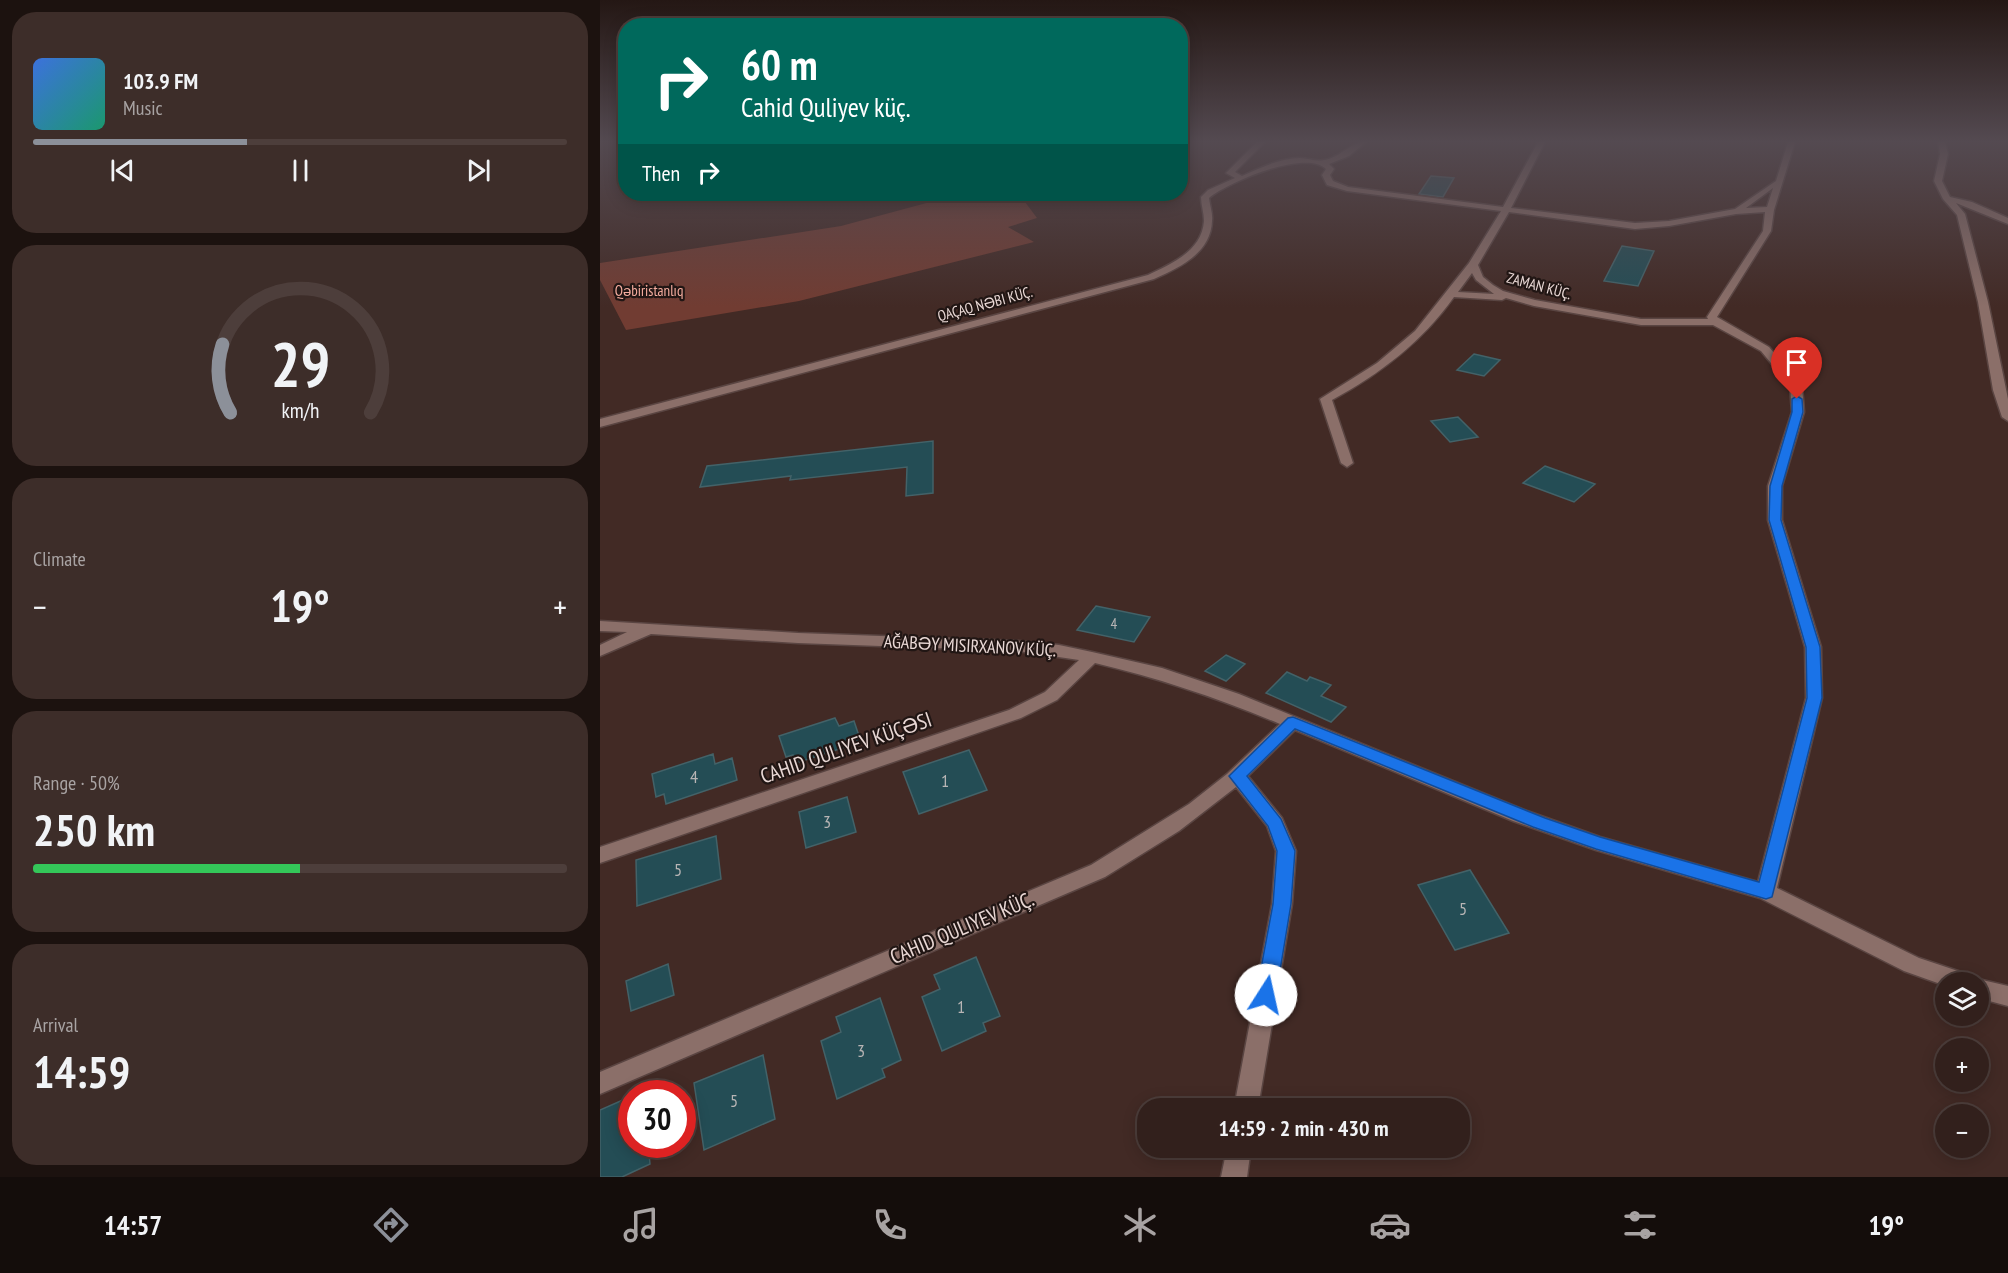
<!DOCTYPE html>
<meta charset="utf-8">
<style>
body{margin:0;font-family:"PT Sans Narrow",sans-serif;background:#3d2d29;color:#f1f3f6;height:100vh;display:flex;flex-direction:column;font-size:22px;white-space:nowrap}
*{box-sizing:border-box;margin:0}
p{font-size:20px;color:#a8a3a3}
.icon{flex:none;width:33px;height:33px;fill:none;stroke:currentColor;stroke-width:2;stroke-linecap:round;stroke-linejoin:round}
.map{position:relative;flex:1;overflow:hidden}
.sheet{display:flex;flex-direction:column;gap:12px;padding:12px;background:#1c120f;width:600px}
.sheet>*{flex:none}
.top-card{position:absolute;left:18px;top:18px;width:570px;height:183px;border-radius:24px;box-shadow:0 3px 15px #0003,0 0 0 2px #4d3e3b;background:#00695c;color:#fff;overflow:hidden}
.controls{position:absolute;left:1335px;top:972px;display:grid;gap:12px}
.controls a{display:grid;place-items:center;width:54px;height:54px;border-radius:50%;background:#32201c;box-shadow:0 3px 15px #0003,0 0 0 2px #4d3e3b;font-size:30px}
.speed{position:absolute;left:18px;top:1080px;display:flex;gap:12px;font-size:30px;font-weight:700;text-align:center}
.speed>*{display:grid;place-content:center;width:78px;height:78px;border-radius:50%;background:#32201c;box-shadow:0 3px 15px #0003,0 0 0 2px #4d3e3b;line-height:1}
.speed .limit{border:9px solid #d22;background:#fff;color:#111}
.pin{position:absolute;display:grid;place-items:center;width:51px;height:51px;color:#fff;margin:-62px -26px;border-radius:50% 50% 50% 0;rotate:-45deg;box-shadow:0 0 6px #0007}
.pin .icon{rotate:45deg}
.me{position:absolute;width:66px;margin:-33px;rotate:10deg;stroke-linejoin:round;filter:drop-shadow(0 0 4px #0008)}
.turn{display:flex;align-items:center;gap:21px;height:126px;padding:0 24px;font-size:27px}
.turn .icon{width:78px;height:78px;stroke-width:2.5}
.turn b{display:block;font-size:42px;line-height:51px}
.then{display:flex;align-items:center;height:57px;padding:0 24px;background:#0003;gap:12px;font-size:22px}
.big{font-size:45px;font-weight:700;line-height:1.1}
.sheet .card{flex:1;display:flex;flex-direction:column;justify-content:center;gap:9px;min-width:0;padding:0 21px;border-radius:24px;background:#3d2d29}
.sheet .dial{align-items:center;gap:0}
.dial svg{height:156px;overflow:visible;fill:none;stroke:#4d3e3b;stroke-width:7;stroke-linecap:round;text-anchor:middle}
.dial text{fill:#f1f3f6;stroke:none}
.song{display:flex;align-items:center;gap:18px}
.cover{width:72px;height:72px;border-radius:9px;background:linear-gradient(135deg,hsl(220 70% 55%),hsl(160 70% 35%))}
.played{height:6px;border-radius:3px;background:linear-gradient(90deg,#8c9099 40%,#4d3e3b 40%)}
.keys{display:flex;justify-content:space-around;direction:ltr}
.heat{display:flex;justify-content:space-between;align-items:center;font-size:33px;direction:ltr}
.charge{height:9px;border-radius:4px;background:linear-gradient(90deg,#34c759 50%,#4d3e3b 0)}
.trip{position:absolute;left:537px;top:1098px;width:333px;height:60px;border-radius:24px;background:#32201c;box-shadow:0 3px 15px #0003,0 0 0 2px #4d3e3b;font-weight:700;line-height:60px;text-align:center}
.tabs{display:flex;height:96px;justify-content:space-around;align-items:center;background:#140d0b;color:#a8a3a3}
.tabs .icon{width:42px;height:42px}
.tabs .on{color:#8c9099}
.tabs b{font-size:27px;color:#f1f3f6}
main{display:flex;flex:1;min-height:0}
.map>svg:first-child{display:block}
.green{fill:#713c32}
.building{fill:#244d55;stroke:#436268;stroke-width:1.5}
.lines{fill:none;stroke-linecap:round;stroke-linejoin:round}
.minor-casing{stroke:#5a4542;stroke-width:3}
.minor{fill:#8b6f69;fill-rule:evenodd}
.route{fill:#1a73e8;stroke:#114b97;stroke-width:1.5}
.labels{text-anchor:middle;stroke-width:4.5;stroke-linejoin:round;paint-order:stroke}
.far-street-label{font-size:15px;fill:#e9d8d5;stroke:#211614}
.far-park-label{font-size:15px;fill:#f6ad9f;stroke:#211614}
.number-label{font-size:15px;fill:#b8b5b5}
.street-label{font-size:18px;fill:#e9d8d5;stroke:#211614}
.near-number-label{font-size:18px;fill:#b8b5b5}
.near-street-label{font-size:21px;fill:#e9d8d5;stroke:#211614}
</style>
<main>
<section class="sheet">
<div class="card">
<div class="song"><i class="cover"></i><div><b>103.9 FM</b><p>Music</p></div></div>
<div class="played"></div>
<div class="keys"><svg class="icon" aria-label="previous" viewBox="0 0 24 24"><path d="M18 5L8 12l10 7zM5 5v14"/></svg><svg class="icon" aria-label="pause" viewBox="0 0 24 24"><path d="M8 5v14M16 5v14"/></svg><svg class="icon" aria-label="next" viewBox="0 0 24 24"><path d="M6 5l10 7-10 7zM19 5v14"/></svg></div>
</div>
<div class="card dial"><svg viewBox="0 0 100 80">
<path d="M14 69A42 42 0 1 1 86 69"/>
<path d="M14 69A42 42 0 0 1 10 34" stroke="#8c9099"/>
<text x="50" y="56" font-size="32" font-weight="700">29</text>
<text x="50" y="72" font-size="11">km/h</text>
</svg></div>
<div class="card"><p>Climate</p>
<div class="heat"><a>−</a><b class="big">19°</b><a>+</a></div>
</div>
<div class="card"><p>Range · 50%</p><b class="big">250 km</b><div class="charge"></div></div>
<div class="card"><p>Arrival</p><b class="big">14:59</b></div>
</section>
<div class="map">
<svg width="1408" height="1177" viewBox="0 0 1408 1177">
<rect width="100%" height="100%" fill="#422a25"/>
<polygon class="green" points="360,194 419,194 437,218 408,227 434,242 199,301 26,330 0,280 0,263 241,226"/>
<g class="building">
<polygon points="831,176 854,178 843,197 819,194"/>
<polygon points="1022,246 1054,251 1038,286 1004,281"/>
<polygon points="874,354 900,360 884,376 857,370"/>
<polygon points="858,417 878,437 850,442 831,421"/>
<polygon points="333,441 333,493 306,496 307,467 190,480 191,476 100,487 107,466"/>
<polygon points="945,466 995,484 974,502 923,483"/>
<polygon points="496,606 550,617 534,642 477,630"/>
<polygon points="626,655 645,664 626,681 605,671"/>
<polygon points="687,672 707,681 710,677 731,685 721,696 746,707 731,722 666,693"/>
<polygon points="235,718 239,726 254,721 261,742 196,763 193,755 186,757 179,736"/>
<polygon points="369,750 387,790 319,814 303,772"/>
<polygon points="113,754 115,764 132,758 137,780 66,804 64,794 56,797 52,774"/>
<polygon points="247,797 256,832 206,848 199,812"/>
<polygon points="116,836 121,879 37,906 36,860"/>
<polygon points="870,870 909,933 855,950 818,885"/>
<polygon points="376,957 400,1016 383,1023 386,1031 342,1051 322,997 340,989 334,975"/>
<polygon points="68,964 74,995 31,1011 26,981"/>
<polygon points="280,998 301,1060 282,1069 285,1077 237,1099 221,1041 241,1032 236,1017"/>
<polygon points="163,1055 175,1119 104,1150 94,1083"/>
<polygon points="32,1096 32,1144 48,1144 50,1164 22,1177 0,1177 0,1110"/>
</g>
<g class="lines">
<defs>
<g id="minor">
<path d="M657,142H665L635,172L642,176C660,168 680,158 700,158C708,158 716,162 724,160C740,158 750,142 766,142L749,156L729,164L734,169L730,175L733,181L748,187L903,207L938,142H945L911,208L1035,223L1069,221L1135,209L1176,181L1188,142H1195L1174,210L1171,231L1117,317L1169,347L1202,386L1204,412L1182,486V520L1221,647L1222,698L1177,888L1319,958L1370,975L1372,981L1378,979L1408,986V1006L1378,998V982H1346V986L1304,971L1160,898L996,850L913,821L695,730L648,776L682,818L696,851L692,904L658,1108H634L672,904L676,851L667,826L636,787L579,831L505,877L0,1094V1072L491,865L589,804L627,774L680,724C620,699 559,678 495,663L457,700L421,718L0,863V847L409,710L445,692L479,660L418,651L198,643L51,634L0,656V645L27,632L0,631V621L198,633L418,641L459,645L492,652L562,668L639,694L927,811L1000,837L1158,882L1206,698L1205,647L1168,520V486L1192,412L1190,386L1161,351L1113,325H1041L934,306L906,298L902,300L854,297C822,342 780,374 732,400L753,463L747,467L741,463L720,399L777,363L815,331L869,263L901,211L747,191L727,185L722,175L726,169C706,149 628,182 609,198C610,206 613,214 612,221C611,253 579,268 554,279L0,427V419L548,275C571,264 602,251 604,221C604,213 601,205 601,197L608,190L635,178L626,173ZM1173,188L1167,207L1146,208ZM909,212L1035,229L1069,226L1136,214L1165,212L1163,231L1107,317L1108,319H1041L935,300L903,291L893,285L883,277L878,265ZM872,273L876,280L894,294L858,292Z"/>
<polygon points="1338,142 1345,142 1348,154 1342,181 1350,197 1372,202 1408,218 1408,224 1356,203 1365,214 1388,302 1408,399 1408,421 1402,417 1393,390 1378,302 1357,215 1343,199 1334,181 1340,154"/>
<polygon points="627,1148 651,1148 647,1177 621,1177"/>
</g>
</defs>
<use href="#minor" class="minor-casing"/>
<use href="#minor" class="minor"/>
</g>
<linearGradient id="sky" x2="0" y2="1"><stop stop-color="#241714"/><stop offset="0.46" stop-color="#544a51"/><stop offset="1" stop-color="#544a51" stop-opacity="0"/></linearGradient>
<rect width="1408" height="307" fill="url(#sky)"/>
<polygon class="route" points="1197,396 1202,399 1203,412 1182,486 1181,520 1220,647 1222,698 1172,897 1166,899 996,849 933,827 695,729 647,776 681,819 695,851 691,904 676,995 673,1001 666,1004 659,1001 656,995 673,904 677,851 668,826 629,776 688,718 693,717 945,818 1000,837 1159,882 1207,698 1206,647 1169,520 1170,486 1192,412 1192,399"/>
<g class="labels">
<g class="far-street-label">
<text transform="translate(939 286) rotate(15)" y="5">ZAMAN KÜÇ.</text>
<text transform="translate(385 304) rotate(-15)" y="5">QAÇAQ NƏBI KÜÇ.</text>
</g>
<g class="far-park-label">
<text x="49" y="296">Qəbiristanlıq</text>
</g>
<g class="number-label">
<text x="514" y="629">4</text>
</g>
<g class="street-label">
<text transform="translate(370 646) rotate(3)" y="6">AĞABƏY MISIRXANOV KÜÇ.</text>
</g>
<g class="near-number-label">
<text x="94" y="783">4</text>
<text x="345" y="787">1</text>
<text x="227" y="828">3</text>
<text x="78" y="876">5</text>
<text x="863" y="915">5</text>
<text x="361" y="1013">1</text>
<text x="261" y="1057">3</text>
<text x="134" y="1107">5</text>
</g>
<g class="near-street-label">
<text transform="translate(246 748) rotate(-19)" y="7">CAHID QULIYEV KÜÇƏSI</text>
<text transform="translate(362 928) rotate(-23)" y="7">CAHID QULIYEV KÜÇ.</text>
</g>
</g>
</svg>
<div class="controls">
<a><svg class="icon" aria-label="layers" viewBox="0 0 24 24"><path d="M12 4l9 5-9 5-9-5zM3 14l9 5 9-5"/></svg></a>
<a>+</a>
<a>−</a>
</div>
<div class="speed"><div class="limit">30</div></div>
<div class="pin" style="left:1197px;top:399px;background:#d93025"><svg class="icon" aria-label="arrive" viewBox="0 0 24 24"><path d="M6 21V4h12l-3 4 3 4H6"/></svg></div>
<svg class="me" style="left:666px;top:995px" viewBox="-20 -20 40 40"><circle r="19" fill="#fff"/><path d="M0-13L10 11 0 6-10 11z" fill="#1a73e8"/></svg>
<div class="trip">14:59 · 2 min · 430 m</div>
<div class="top-card">
<div class="turn"><svg class="icon" aria-label="right" viewBox="0 0 24 24"><path d="M7 20v-9h11M14 6l5 5-5 5"/></svg><div><b>60 m</b>Cahid Quliyev küç.</div></div>
<div class="then">Then<svg class="icon" aria-label="right" viewBox="0 0 24 24"><path d="M7 20v-9h11M14 6l5 5-5 5"/></svg></div>
</div>
</div>
</main>
<nav class="tabs">
<b>14:57</b>
<svg class="icon on" aria-label="directions" viewBox="0 0 24 24"><path d="M12 3l9 9-9 9-9-9zM9 14v-3h6M13 9l2 2-2 2"/></svg>
<svg class="icon" aria-label="music" viewBox="0 0 24 24"><path d="M9 18V5l10-2v13"/><circle cx="6" cy="18" r="3"/><circle cx="16" cy="16" r="3"/></svg>
<svg class="icon" aria-label="phone" viewBox="0 0 24 24"><path d="M5 4h4l2 5-3 2q2 4 5 5l2-3 5 2v4C11 20 4 13 5 4z"/></svg>
<svg class="icon" aria-label="climate" viewBox="0 0 24 24"><path d="M12 3v18M4 7l16 10M4 17L20 7"/></svg>
<svg class="icon" aria-label="car" viewBox="0 0 24 24"><path d="M5 17H2v-5l4-1 3-4h7l3 4 3 1v5h-3M9 17h6M6 11h13"/><circle cx="7" cy="17" r="2"/><circle cx="17" cy="17" r="2"/></svg>
<svg class="icon" aria-label="filters" viewBox="0 0 24 24"><path d="M4 7h16M4 17h16"/><circle cx="9" cy="7" r="2"/><circle cx="15" cy="17" r="2"/></svg>
<b>19°</b>
</nav>
